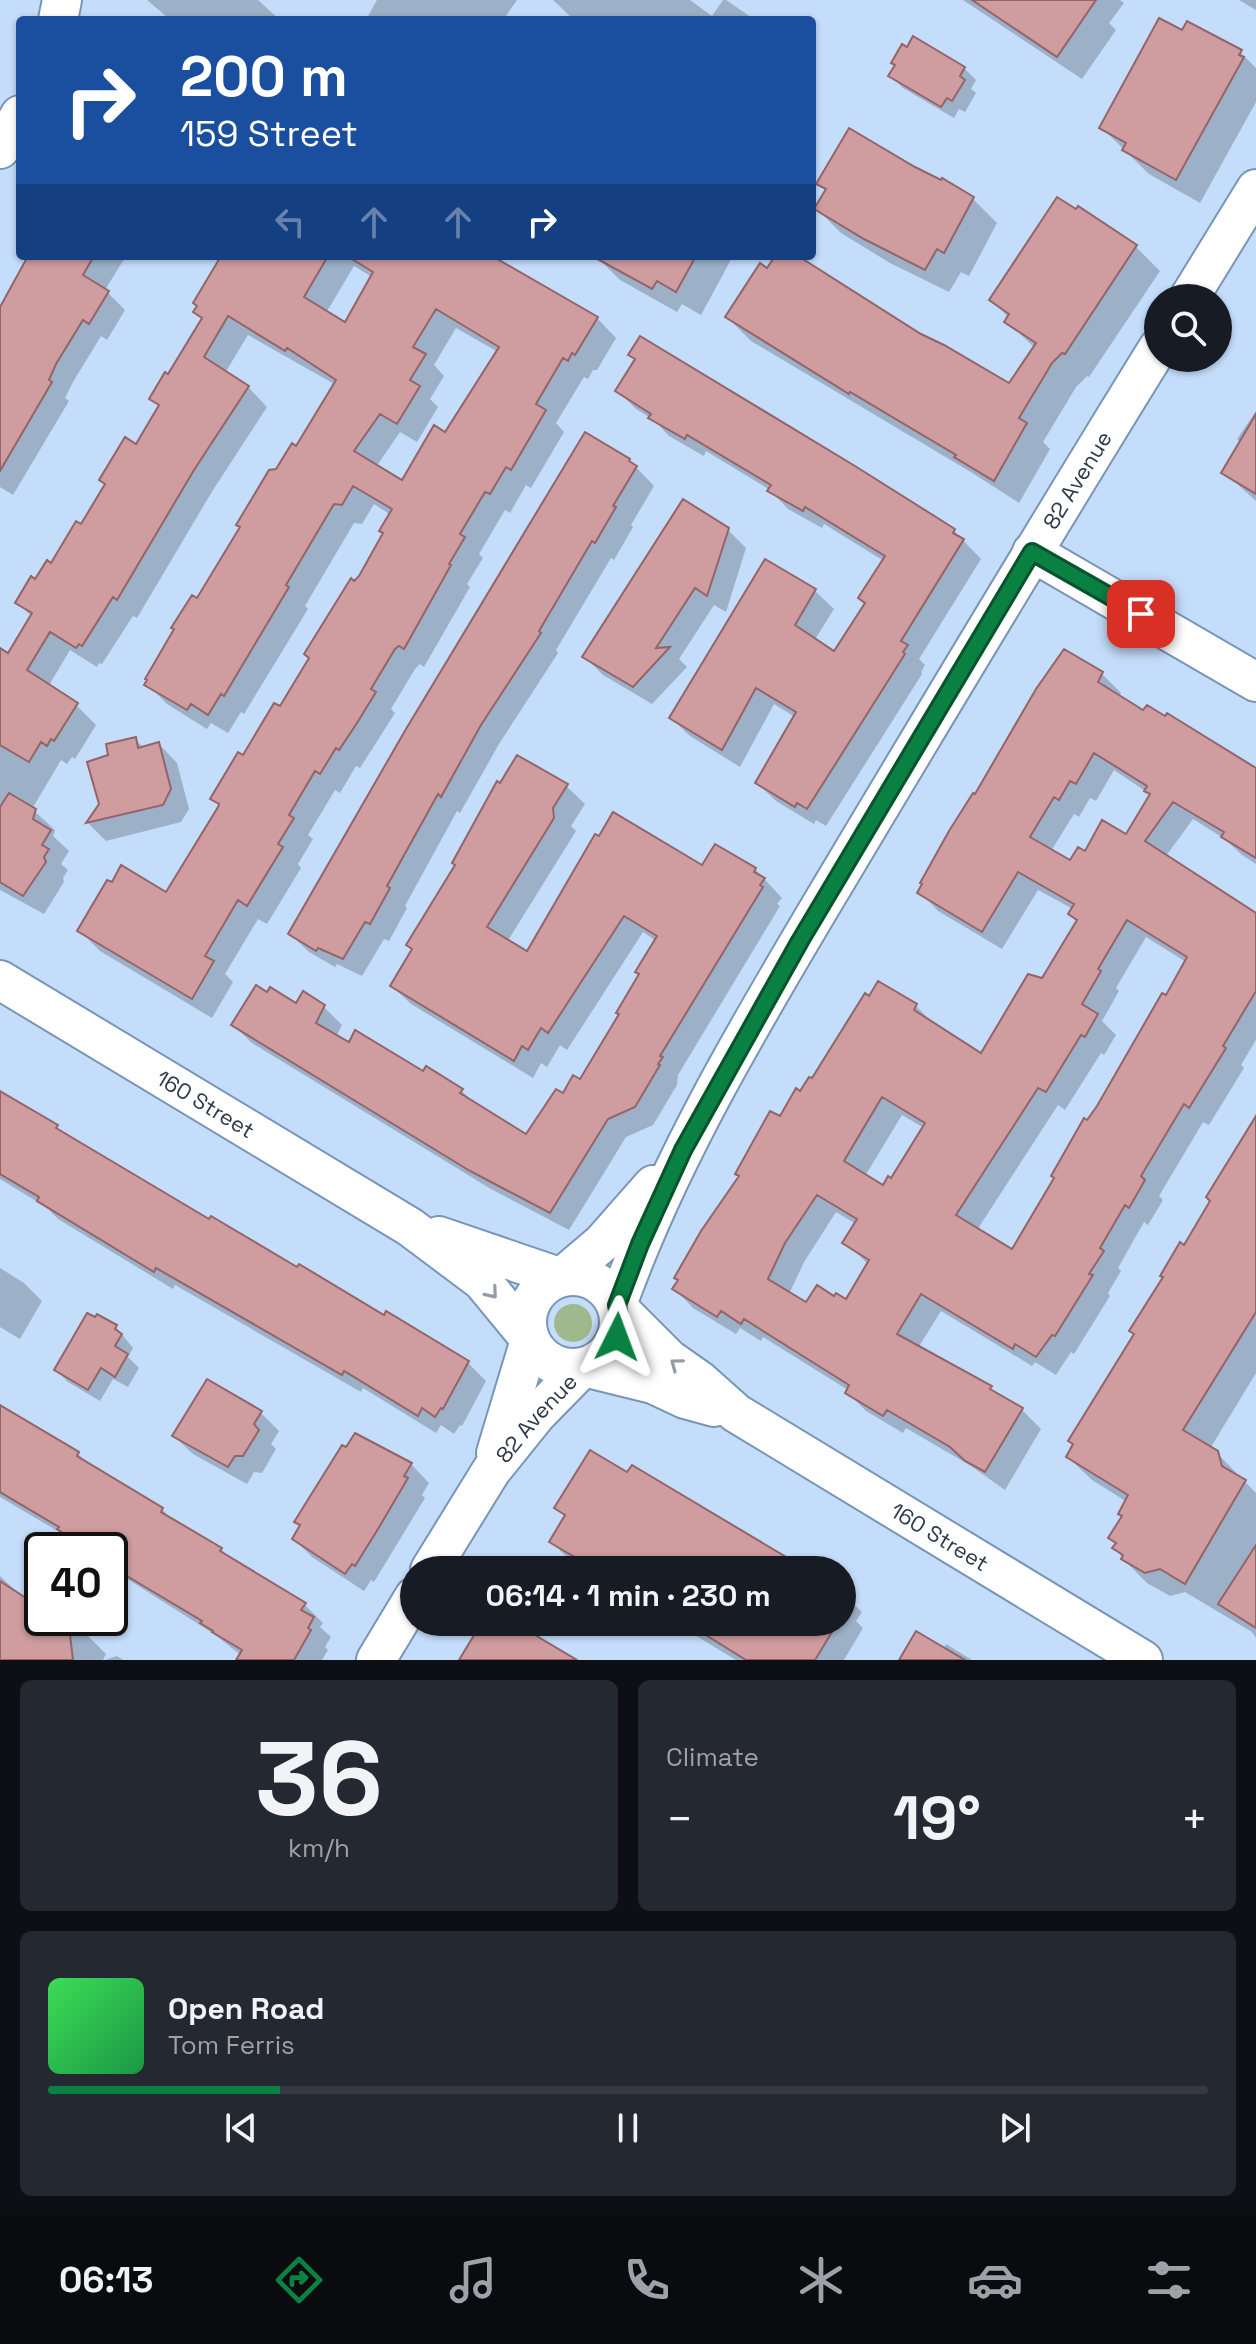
<!DOCTYPE html>
<meta charset="utf-8">
<style>
body{margin:0;font-family:"Space Grotesk",sans-serif;background:#242831;color:#f1f3f6;height:100vh;display:flex;flex-direction:column;font-size:30px;white-space:nowrap}
*{box-sizing:border-box;margin:0}
p{font-size:26px;color:#9ea1a6}
.icon{flex:none;width:44px;height:44px;fill:none;stroke:currentColor;stroke-width:2;stroke-linecap:round;stroke-linejoin:round}
.map{position:relative;height:1660px;overflow:hidden}
.drawer{display:flex;flex-direction:column;gap:20px;padding:20px;background:#0d0f14;flex:1}
.drawer>*{flex:none}
.guide{position:absolute;left:16px;top:16px;width:800px;height:244px;border-radius:8px;box-shadow:0 2px 6px #0004;background:#1a4fa0;color:#fff;overflow:hidden}
.tools{position:absolute;left:1144px;top:284px;display:grid;gap:16px}
.tools a{display:grid;place-items:center;width:88px;height:88px;border-radius:50%;background:#171b24;box-shadow:0 2px 6px #0004;font-size:40px}
.speed{position:absolute;left:24px;top:1532px;display:flex;gap:16px;font-size:40px;font-weight:700;text-align:center}
.speed>*{display:grid;place-content:center;width:104px;height:104px;border-radius:50%;background:#171b24;box-shadow:0 2px 6px #0004;line-height:1}
.speed .limit{border:4px solid #111;border-radius:12px;background:#fff;color:#111}
.pin{position:absolute;display:grid;place-items:center;width:68px;height:68px;color:#fff;margin:-34px;border-radius:16px;box-shadow:0 4px 12px #0006}
.me{position:absolute;width:88px;margin:-44px;rotate:3deg;stroke-linejoin:round;filter:drop-shadow(0 0 6px #0008)}
.turn{display:flex;align-items:center;gap:28px;height:168px;padding:0 32px;font-size:36px}
.turn .icon{width:104px;height:104px;stroke-width:2.5}
.turn b{display:block;font-size:56px;line-height:68px}
.lanes{display:flex;align-items:center;height:76px;padding:0 32px;background:#0003;justify-content:center;gap:40px;direction:ltr}
.lanes .off{opacity:.35}
.big{font-size:60px;font-weight:800;line-height:1.1}
.drawer .tile{flex:1;display:flex;flex-direction:column;justify-content:center;gap:12px;min-width:0;padding:0 28px;border-radius:12px;background:#242831}
.drawer .dial{align-items:center;gap:0}
.dial b{font-size:104px;line-height:1}
.song{display:flex;align-items:center;gap:24px}
.cover{width:96px;height:96px;border-radius:12px;background:linear-gradient(135deg,hsl(130 70% 55%),hsl(140 70% 35%))}
.played{height:8px;border-radius:4px;background:linear-gradient(90deg,#0b8043 20%,#363941 20%)}
.keys{display:flex;justify-content:space-around;direction:ltr}
.heat{display:flex;justify-content:space-between;align-items:center;font-size:44px;direction:ltr}
.drawer .tiles{flex:1;display:grid;gap:20px;grid-template-columns:1fr 1fr}
.tile:last-child{grid-column:span 2}
.trip{position:absolute;left:400px;top:1556px;width:456px;height:80px;border-radius:40px;background:#171b24;box-shadow:0 2px 6px #0004;font-weight:800;line-height:80px;text-align:center}
.dock{display:flex;height:128px;justify-content:space-around;align-items:center;background:#090b0e;color:#9ea1a6}
.dock .icon{width:56px;height:56px}
.dock .selected{color:#0b8043}
.dock b{font-size:36px;color:#f1f3f6}
.map>svg:first-child{display:block}
.green{fill:#9fb98d}
.shadow{fill:#0003;fill-rule:evenodd}
.building{fill:#cf9ca0;stroke:#936468;stroke-width:2;fill-rule:evenodd}
.lines{fill:none;stroke-linecap:round;stroke-linejoin:round}
.minor-casing{stroke:#7895b8;stroke-width:42}
.minor{stroke:#fff;stroke-width:38}
.oneway{stroke:#969ca4}
.route-casing{stroke:#07532c;stroke-width:20}
.route{stroke:#0b8043;stroke-width:14}
.labels{text-anchor:middle;stroke-width:7;stroke-linejoin:round;paint-order:stroke}
.street-label{font-size:22px;fill:#2e3a49;stroke:#dce9f8}
</style>
<div class="map">
<svg width="1256" height="1660" viewBox="0 0 1256 1660">
<rect width="100%" height="100%" fill="#c4ddfb"/>
<circle class="green" cx="573" cy="1323" r="19"/>
<g class="shadow">
<polygon points="147,0 258,0 280,20 165,20 167,17"/>
<polygon points="377,0 517,0 503,20 366,20"/>
<polygon points="553,0 690,0 712,16 723,0 726,0 755,20 574,20"/>
<polygon points="963,0 1120,0 1124,3 1109,23 1116,30 1082,79"/>
<polygon points="1239,0 1256,0 1256,10"/>
<polygon points="1183,33 1240,52 1256,68 1256,102 1200,203 1149,174 1102,128"/>
<polygon points="964,68 976,80 971,89 976,93 965,112 959,109 954,118 903,88 891,76"/>
<polygon points="943,181 973,199 997,223 969,276 961,272 949,292 890,263 841,233 817,209 827,192 819,183 942,183"/>
<polygon points="1136,247 1160,271 1089,377 1087,376 1076,387 1043,442 1050,449 1019,503 974,474 751,341 727,317 770,269 778,256 793,256 920,336 1010,386 1035,348 1006,321 1009,318 991,300"/>
<polygon points="30,256 126,256 105,290 125,310 107,340 101,336 73,382 65,398 69,401 13,495 0,487 0,311"/>
<path d="M229,256H489L597,318L616,338L597,370H593L588,379L584,377L556,423L564,432L531,488L526,485L510,513L505,510L479,554L483,558L467,584L470,587L424,667L420,664L415,669L391,709L395,713L376,743L360,768L356,766L340,793L335,790L308,835L313,839L298,864L301,868L267,924L258,919L225,974L233,982L212,1018L100,951L80,931L167,895L221,807L212,798L280,709L385,534L391,515L374,504L362,524L354,523L305,606L308,609L244,714L241,712L228,733L211,723L207,729L167,704L147,684L278,471L297,449L336,385L248,335L225,373L248,387L267,407L213,490L137,618L133,616L102,664L99,663L97,667L70,650L48,687L76,705L96,725L75,759L72,757L67,764L61,760L32,809L55,830L53,836L69,851L61,864L68,870L63,878L64,882L44,914L0,890V651L9,656L32,617L18,603L81,527L160,408L151,398L169,377L203,320L196,312ZM354,266L372,277L346,325L326,313ZM456,328L498,352L446,434L403,483L376,467L400,432L417,442L438,407L430,399L444,376L434,365Z"/>
<polygon points="596,256 733,256 701,315 682,304 677,312 620,280"/>
<polygon points="631,355 954,531 981,559 919,659 925,665 921,672 922,674 826,826 816,820 814,824 776,801 757,783 795,717 774,704 740,767 690,736 671,718 766,562 815,591 834,609 814,641 835,654 866,604 884,561 824,524 822,528 788,509 770,490 706,451 704,456 669,436 654,420 636,409 617,390 636,360"/>
<polygon points="1256,411 1256,501 1224,472 1241,443 1237,439"/>
<polygon points="629,460 654,486 631,525 633,527 614,560 611,558 556,650 558,653 499,744 460,813 457,811 405,906 407,908 389,941 384,939 362,976 337,964 335,967 309,952 290,934"/>
<polygon points="727,529 746,548 726,612 714,605 679,659 687,667 652,704 603,675 585,657"/>
<path d="M1065,652L1102,674L1121,693L1118,697L1144,713L1256,769V864L1242,855L1225,839L1193,819L1166,856L1256,914V1040L1241,1065L1244,1068L1209,1125L1203,1122L1159,1196L1163,1200L1148,1225L1144,1222L1118,1268L1121,1271L1108,1293L1110,1296L1074,1354L1071,1352L1056,1375L1035,1362L1032,1366L941,1311L918,1348L990,1388L999,1396L1022,1410L1041,1429L1005,1490L971,1466L906,1428L903,1433L866,1411L847,1392L848,1390L763,1337L761,1341L740,1328L736,1334L693,1308L675,1289L780,1119L813,1081L879,984L916,1006L935,1025L982,1056L1043,980L1078,921L1070,914L1073,909L1038,890L1002,949L938,911L920,892ZM1114,770L1151,795L1126,837L1085,853L1071,863L1051,851L1074,814L1079,817L1090,798L1096,801ZM1146,937L1186,962L1167,998L1088,1122L1013,1252L977,1230L1058,1105L1065,1110L1101,1053L1104,1055L1116,1035L1102,1021L1119,991L1116,988ZM902,1115L924,1128L891,1181L884,1188L865,1176ZM836,1212L856,1224L845,1242L869,1265L847,1302L835,1299L807,1305L789,1294L804,1262Z"/>
<polygon points="135,739 144,748 159,744 177,763 189,809 181,822 106,841 88,823 101,804 110,757"/>
<polygon points="566,786 585,804 571,826 576,831 507,942 528,954 703,868 755,869 782,898 777,904 780,906 678,1075 677,1085 653,1125 626,1137 569,1230 491,1189 252,1043 233,1025 297,1005 324,1007 342,1025 336,1037 461,1090 476,1105 527,1137 563,1096 581,1082 641,975 656,941 643,932 567,1050 560,1045 547,1067 541,1063 533,1078 411,1004 392,986"/>
<polygon points="0,1092 57,1127 66,1136 209,1222 384,1318 387,1314 468,1363 486,1381 462,1426 460,1425 454,1434 441,1425 436,1433 363,1388 361,1392 175,1285 173,1289 58,1219 46,1207 0,1179"/>
<polygon points="1256,1132 1256,1373 1211,1447 1256,1493 1256,1638 1252,1632 1185,1592 1170,1596 1147,1583 1123,1559 1115,1548 1117,1544 1111,1538 1124,1517 1127,1502 1092,1480 1068,1457 1184,1248"/>
<polygon points="0,1268 24,1283 42,1301 20,1339 0,1327"/>
<polygon points="116,1327 133,1348 128,1357 139,1368 128,1387 113,1379 100,1401 68,1382 56,1370"/>
<polygon points="0,1408 78,1454 92,1467 162,1509 174,1522 221,1549 232,1560 304,1604 323,1623 320,1627 331,1637 325,1647 328,1650 322,1660 247,1660 214,1634 110,1568 110,1550 82,1550 71,1539 0,1497"/>
<polygon points="261,1413 279,1431 271,1444 276,1449 262,1473 254,1472 247,1484 193,1454 174,1436"/>
<polygon points="411,1464 429,1483 422,1495 425,1498 374,1582 371,1580 364,1591 312,1557 294,1539"/>
<polygon points="557,1508 804,1570 586,1570 570,1560 551,1542 566,1517"/>
<polygon points="0,1576 25,1600 42,1599 42,1618 70,1618 106,1654 103,1660 0,1660"/>
<polygon points="842,1593 862,1612 856,1621 863,1628 844,1660 736,1660 673,1622 842,1622"/>
<polygon points="946,1644 972,1660 901,1660 943,1649"/>
<polygon points="117,1656 123,1660 105,1660"/>
</g>
<g class="building">
<polygon points="972,0 1096,0 1057,57"/>
<polygon points="1159,18 1182,30 1187,21 1242,50 1239,55 1244,57 1176,180 1122,150 1126,143 1099,128"/>
<polygon points="913,36 965,67 960,76 965,80 952,101 947,98 941,107 888,76 895,65 891,63 902,44 907,47"/>
<polygon points="849,128 915,167 941,180 942,178 974,197 944,253 937,249 925,270 864,239 814,209 826,189 816,184"/>
<polygon points="1057,197 1076,209 1078,206 1137,245 1065,354 1062,353 1052,363 1019,418 1027,423 994,481 954,457 956,455 850,392 849,394 725,317 760,263 767,268 775,256 798,256 921,334 944,345 1009,383 1036,343 1004,322 1009,314 989,300"/>
<polygon points="28,256 94,256 83,275 109,291 89,324 83,320 56,364 49,380 52,382 0,471 0,307"/>
<path d="M221,256H328L304,297L345,322L373,272L347,256H492L598,317L575,355L572,353L568,361L563,358L536,404L546,410L511,470L506,467L490,494L485,492L460,534L465,537L449,564L451,565L404,649L399,646L395,649L371,689L376,692L357,723L339,750L336,748L320,774L315,771L289,815L294,818L278,844L283,847L247,906L238,900L205,956L214,961L192,999L77,931L107,880L112,882L121,865L166,892L218,807L219,804L210,799L238,752L243,755L274,703L280,706L309,658L304,654L351,578L354,581L359,576L383,533L379,531L392,509L353,486L342,505L334,504L286,585L289,587L224,696L221,694L208,715L191,704L187,710L144,685L147,680L145,679L174,629L171,628L192,595L197,598L240,527L236,525L269,470L276,469L292,443L296,446L336,380L287,348L285,351L228,316L204,357L249,386L194,470L117,600L113,597L82,646L79,644L76,648L50,632L27,670L78,703L54,741L51,739L47,746L41,742L29,762L0,745V648L8,653L32,613L15,603L31,576L35,579L47,560L51,563L76,521L81,524L105,484L99,480L125,437L136,444L159,405L149,399L165,372L168,374L202,318L193,312L197,306L193,303ZM436,309L499,347L445,432L434,425L402,480L354,451L380,414L397,424L420,386L410,380L426,354L413,347Z"/>
<polygon points="592,256 696,256 676,292 657,281 652,289"/>
<polygon points="640,336 855,466 955,529 953,533 964,539 901,641 908,645 903,652 905,654 807,809 797,803 795,807 755,783 796,712 756,688 722,750 669,718 765,559 816,589 795,625 834,651 865,603 858,598 885,556 805,507 803,511 767,491 771,485 687,435 685,439 648,418 651,414 615,391 635,359 628,355"/>
<polygon points="1256,414 1256,494 1221,473"/>
<polygon points="585,432 630,459 629,461 637,466 613,506 616,507 595,543 592,541 539,631 541,633 481,725 441,797 438,794 387,886 390,888 370,924 365,922 343,959 318,948 316,951 288,934 406,729"/>
<polygon points="683,499 729,528 707,596 695,588 656,648 670,647 633,687 582,657"/>
<path d="M1064,649L1103,672L1098,682L1143,710L1147,705L1165,716L1167,713L1256,768V858L1221,837L1224,832L1173,802L1145,841L1256,913V991L1223,1046L1226,1048L1189,1108L1184,1104L1141,1176L1145,1180L1129,1208L1125,1205L1100,1248L1104,1251L1089,1274L1093,1275L1055,1336L1052,1335L1036,1357L1015,1344L1013,1349L921,1294L897,1334L992,1386L990,1389L1023,1408L985,1472L965,1461L950,1447L887,1410L883,1416L845,1393L849,1385L744,1319L741,1324L721,1311L717,1317L672,1289L678,1280L674,1278L701,1231L739,1176L735,1174L770,1111L780,1116L796,1088L800,1091L809,1077L812,1078L865,993L869,996L878,981L917,1004L914,1010L981,1053L1028,974L1042,978L1077,920L1068,914L1074,904L1018,872L982,932L917,893L922,884L920,883L949,831L973,793L975,794L1036,689ZM1094,753L1147,786L1144,791L1150,794L1126,834L1102,820L1085,851L1078,847L1070,860L1030,837L1054,797L1059,800L1070,781L1076,784ZM1127,920L1187,957L1166,995L1162,993L1097,1106L1087,1120L1084,1118L1051,1176L1054,1178L1012,1249L956,1215L1038,1088L1046,1092L1081,1035L1085,1037L1098,1014L1082,1004L1101,971L1098,969ZM882,1097L925,1123L891,1178L888,1176L883,1185L844,1161ZM817,1195L857,1219L842,1243L869,1260L846,1299L836,1293L834,1296L817,1285L806,1302L768,1279L785,1243Z"/>
<polygon points="136,737 138,748 159,742 171,789 163,805 86,823 99,804 87,762 108,755 106,744"/>
<polygon points="517,755 568,784 553,808 554,818 487,927 527,951 595,834 599,836 613,812 702,865 715,844 756,868 754,872 765,878 760,885 763,887 660,1056 663,1057 658,1064 660,1065 635,1107 608,1119 550,1213 470,1171 231,1025 256,985 267,992 270,987 296,1003 303,991 325,1005 316,1023 349,1042 355,1030 423,1071 426,1066 463,1089 460,1093 526,1134 556,1089 563,1093 573,1075 580,1079 619,1014 616,1013 639,974 635,972 657,936 624,916 548,1033 541,1028 528,1050 522,1046 514,1061 390,986 412,949 406,945 455,865 452,863 497,781 500,783"/>
<polygon points="9,793 36,809 33,819 51,830 42,845 49,849 44,857 46,862 23,896 0,882 0,807"/>
<polygon points="0,1091 58,1125 56,1128 209,1219 211,1216 297,1267 299,1264 384,1315 386,1311 469,1361 443,1409 441,1408 435,1417 422,1408 418,1416 344,1371 342,1375 156,1268 154,1272 37,1201 39,1197 0,1174"/>
<polygon points="1256,1116 1256,1312 1183,1430 1218,1451 1222,1466 1246,1480 1185,1584 1160,1569 1145,1573 1121,1559 1123,1555 1112,1548 1116,1543 1108,1538 1122,1516 1118,1514 1128,1495 1066,1457 1073,1444 1068,1441 1134,1334 1129,1331 1163,1277 1160,1276 1180,1242 1184,1245 1210,1201 1206,1197"/>
<polygon points="87,1313 95,1317 97,1314 117,1325 115,1329 122,1334 115,1346 128,1354 115,1377 101,1368 88,1390 54,1370"/>
<polygon points="207,1379 262,1411 254,1424 259,1430 243,1456 235,1456 228,1467 172,1436"/>
<polygon points="0,1405 79,1452 77,1456 163,1508 161,1512 222,1548 220,1551 306,1603 301,1610 314,1617 308,1628 311,1630 294,1660 236,1660 242,1650 212,1632 213,1631 200,1623 202,1621 110,1566 110,1550 90,1550 57,1529 59,1527 0,1492"/>
<polygon points="355,1433 412,1463 404,1476 408,1478 378,1529 355,1566 352,1564 345,1574 292,1539 300,1525 294,1522 342,1445 346,1447"/>
<polygon points="590,1450 627,1472 632,1465 808,1570 597,1570 549,1542 565,1515 554,1508"/>
<polygon points="1256,1545 1256,1628 1218,1604"/>
<polygon points="0,1581 26,1598 42,1592 42,1618 68,1618 73,1660 0,1660"/>
<polygon points="482,1622 513,1622 577,1660 459,1660"/>
<polygon points="685,1622 838,1622 815,1660 746,1660"/>
<polygon points="916,1631 965,1660 899,1660"/>
</g>
<g class="lines">
<defs>
<g id="minor">
<polyline points="58,20 62,0"/>
<polyline points="0,149 20,115"/>
<polyline points="1189,298 1256,189"/>
<polyline points="1032,552 1256,682"/>
<path id="s1" d="M0,980L410,1227L482,1281L529,1338"/>
<polyline points="439,1236 559,1277"/>
<circle cx="573" cy="1322" r="46"/>
<polyline points="562,1277 602,1243 653,1185"/>
<path id="s2" d="M617,1305C673,1148 766,998 851,855C952,686 1054,516 1158,348"/>
<path id="s3" d="M617,1307L669,1359L699,1380L736,1413L1143,1660"/>
<polyline points="584,1367 653,1384 685,1399 714,1407"/>
<polyline points="496,1453 530,1340"/>
<path id="s4" d="M430,1570L491,1471L536,1415L582,1368"/>
<polyline points="376,1660 414,1597"/>
</g>
</defs>
<use href="#minor" class="minor-casing"/>
<use href="#minor" class="minor"/>
</g>
<defs><path id="oneway-chevron" d="M-2-3.5L2.5 0L-2 3.5" fill="none" stroke-width="1.6" stroke-linecap="round" stroke-linejoin="round" transform="scale(2)"/></defs>
<g class="oneway">
<use href="#oneway-chevron" transform="translate(492 1293) rotate(50)"/>
<use href="#oneway-chevron" transform="translate(676 1364) rotate(-143)"/>
</g>
<g class="lines">
<defs>
<polyline id="route" points="617,1337 620,1322 617,1305 640,1244 683,1150 800,941 1032,552 1141,614"/>
</defs>
<use href="#route" class="route-casing"/>
<use href="#route" class="route"/>
</g>
<g class="labels">
<g class="street-label">
<text dy="8" stroke="none"><textPath href="#s2" startOffset="946">82 Avenue</textPath></text>
<text dy="8" stroke="none"><textPath href="#s1" startOffset="240">160 Street</textPath></text>
<text dy="8" stroke="none"><textPath href="#s4" startOffset="186">82 Avenue</textPath></text>
<text dy="8" stroke="none"><textPath href="#s3" startOffset="398">160 Street</textPath></text>
</g>
</g>
</svg>
<div class="tools">
<a><svg class="icon" aria-label="search" viewBox="0 0 24 24"><circle cx="10" cy="10" r="6"/><path d="M15 15l6 6"/></svg></a>
</div>
<div class="speed"><div class="limit">40</div></div>
<div class="pin" style="left:1141px;top:614px;background:#d93025"><svg class="icon" aria-label="arrive" viewBox="0 0 24 24"><path d="M6 21V4h12l-3 4 3 4H6"/></svg></div>
<svg class="me" style="left:617px;top:1337px" viewBox="-20 -20 40 40"><path d="M0-17L14 15 0 8-14 15z" fill="#0b8043" stroke="#fff" stroke-width="4"/></svg>
<div class="trip">06:14 · 1 min · 230 m</div>
<div class="guide">
<div class="turn"><svg class="icon" aria-label="right" viewBox="0 0 24 24"><path d="M7 20v-9h11M14 6l5 5-5 5"/></svg><div><b>200 m</b>159 Street</div></div>
<div class="lanes"><svg class="icon off" aria-label="left" viewBox="0 0 24 24"><path d="M17 20v-9H6M10 6l-5 5 5 5"/></svg><svg class="icon off" aria-label="ahead" viewBox="0 0 24 24"><path d="M12 20V5M6 11l6-6 6 6"/></svg><svg class="icon off" aria-label="ahead" viewBox="0 0 24 24"><path d="M12 20V5M6 11l6-6 6 6"/></svg><svg class="icon" aria-label="right" viewBox="0 0 24 24"><path d="M7 20v-9h11M14 6l5 5-5 5"/></svg></div>
</div>
</div>
<section class="drawer">
<div class="tiles">
<div class="tile dial"><b>36</b><p>km/h</p></div>
<div class="tile"><p>Climate</p>
<div class="heat"><a>−</a><b class="big">19°</b><a>+</a></div>
</div>
<div class="tile">
<div class="song"><i class="cover"></i><div><b>Open Road</b><p>Tom Ferris</p></div></div>
<div class="played"></div>
<div class="keys"><svg class="icon" aria-label="previous" viewBox="0 0 24 24"><path d="M18 5L8 12l10 7zM5 5v14"/></svg><svg class="icon" aria-label="pause" viewBox="0 0 24 24"><path d="M8 5v14M16 5v14"/></svg><svg class="icon" aria-label="next" viewBox="0 0 24 24"><path d="M6 5l10 7-10 7zM19 5v14"/></svg></div>
</div>
</div>
</section>
<nav class="dock">
<b>06:13</b>
<svg class="icon selected" aria-label="directions" viewBox="0 0 24 24"><path d="M12 3l9 9-9 9-9-9zM9 14v-3h6M13 9l2 2-2 2"/></svg>
<svg class="icon" aria-label="music" viewBox="0 0 24 24"><path d="M9 18V5l10-2v13"/><circle cx="6" cy="18" r="3"/><circle cx="16" cy="16" r="3"/></svg>
<svg class="icon" aria-label="phone" viewBox="0 0 24 24"><path d="M5 4h4l2 5-3 2q2 4 5 5l2-3 5 2v4C11 20 4 13 5 4z"/></svg>
<svg class="icon" aria-label="climate" viewBox="0 0 24 24"><path d="M12 3v18M4 7l16 10M4 17L20 7"/></svg>
<svg class="icon" aria-label="car" viewBox="0 0 24 24"><path d="M5 17H2v-5l4-1 3-4h7l3 4 3 1v5h-3M9 17h6M6 11h13"/><circle cx="7" cy="17" r="2"/><circle cx="17" cy="17" r="2"/></svg>
<svg class="icon" aria-label="filters" viewBox="0 0 24 24"><path d="M4 7h16M4 17h16"/><circle cx="9" cy="7" r="2"/><circle cx="15" cy="17" r="2"/></svg>
</nav>
